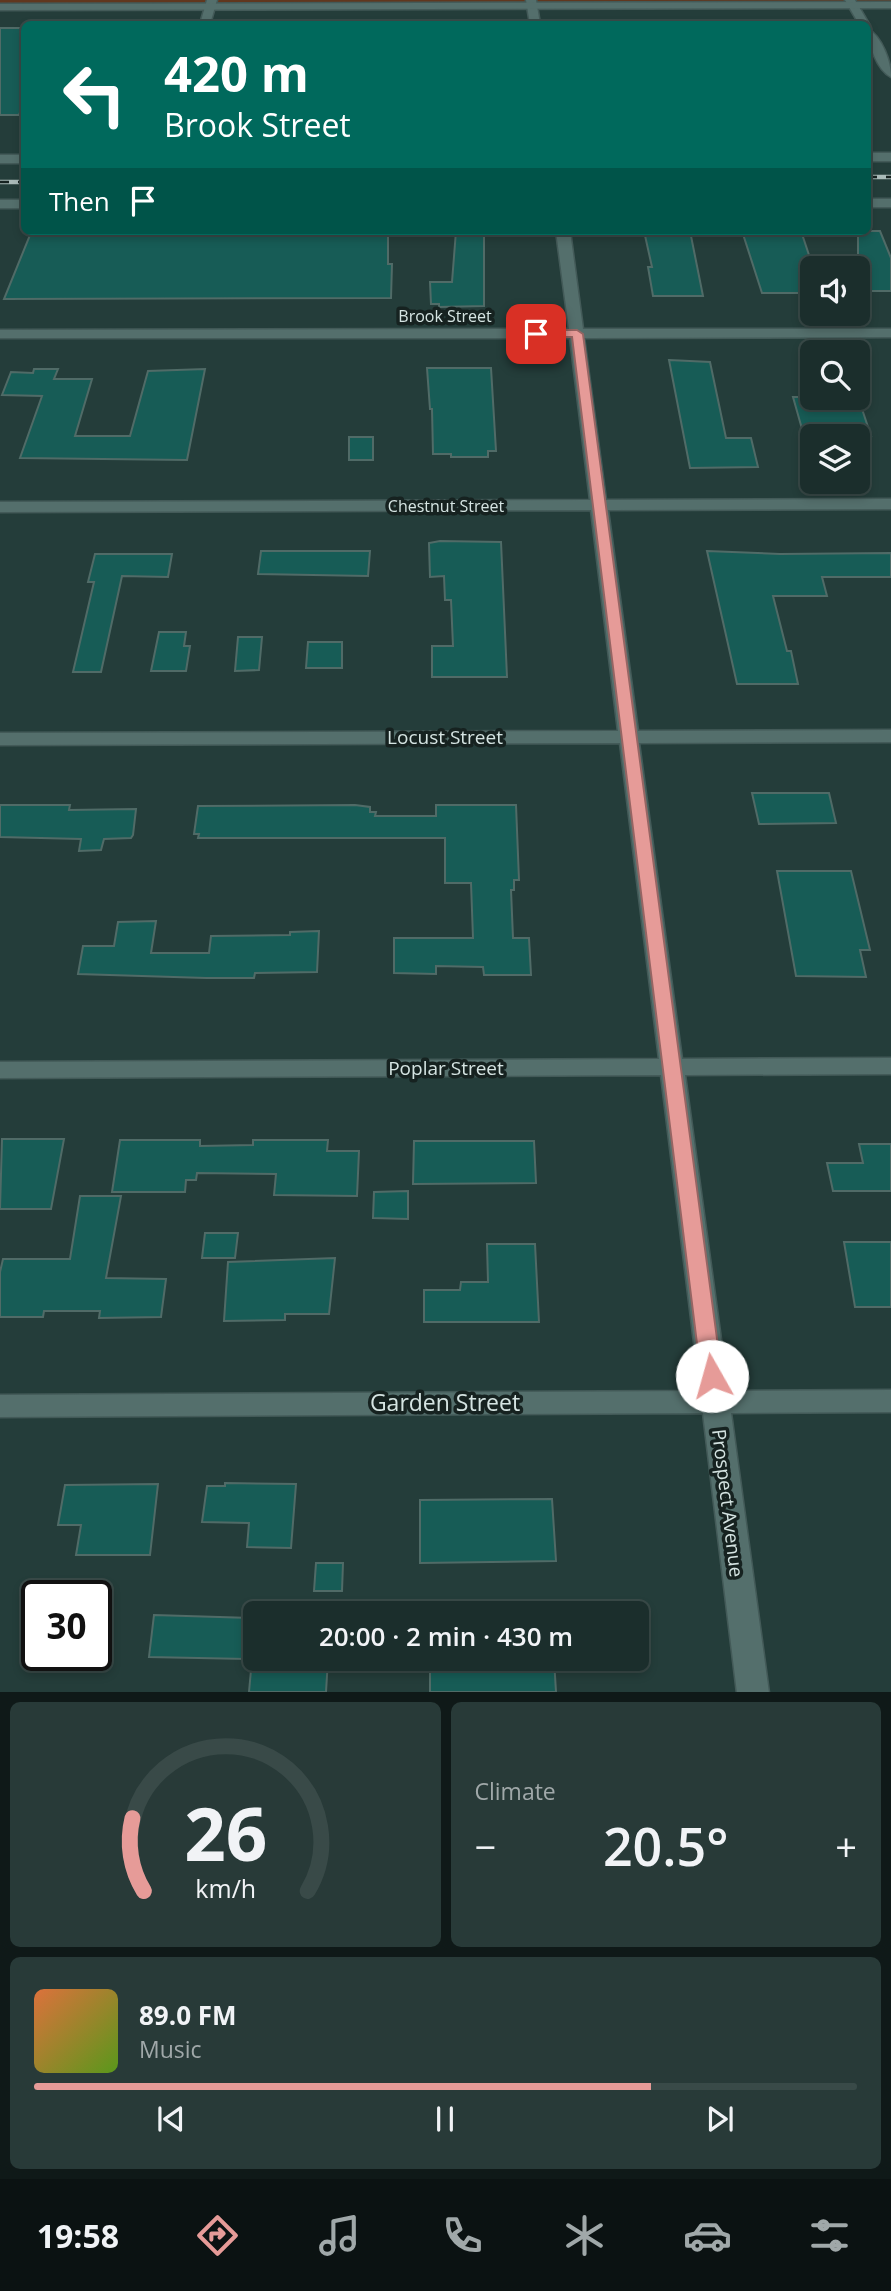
<!DOCTYPE html>
<meta charset="utf-8">
<style>
body{margin:0;font-family:"Open Sans",sans-serif;background:#283a38;color:#f1f3f6;height:100vh;display:flex;flex-direction:column;font-size:26px;white-space:nowrap}
*{box-sizing:border-box;margin:0}
p{font-size:23px;color:#a0a8a9}
.icon{flex:none;width:38px;height:38px;fill:none;stroke:currentColor;stroke-width:2;stroke-linecap:round;stroke-linejoin:round}
.map{position:relative;height:1692px;overflow:hidden}
.sheet{display:flex;flex-direction:column;gap:10px;padding:10px;background:#0f1918;flex:1}
.sheet>*{flex:none}
.banner{position:absolute;left:21px;top:21px;width:850px;height:214px;border-radius:10px;box-shadow:0 4px 10px #0003,0 0 0 2px #394a48;background:#00695c;color:#fff;overflow:hidden}
.controls{position:absolute;left:800px;top:256px;display:grid;gap:14px}
.controls a{display:grid;place-items:center;width:70px;height:70px;border-radius:10px;background:#1b2e2c;box-shadow:0 4px 10px #0003,0 0 0 2px #394a48;font-size:35px}
.speed{position:absolute;left:21px;top:1580px;display:flex;gap:14px;font-size:35px;font-weight:700;text-align:center}
.speed>*{display:grid;place-content:center;width:91px;height:91px;border-radius:50%;background:#1b2e2c;box-shadow:0 4px 10px #0003,0 0 0 2px #394a48;line-height:1}
.speed .limit{border:4px solid #111;border-radius:10px;background:#fff;color:#111}
.pin{position:absolute;display:grid;place-items:center;width:60px;height:60px;color:#fff;margin:-30px;border-radius:14px;box-shadow:0 4px 10px #0006}
.me{position:absolute;width:77px;margin:-38px;rotate:353deg;stroke-linejoin:round;filter:drop-shadow(0 0 5px #0008)}
.turn{display:flex;align-items:center;gap:24px;height:147px;padding:0 28px;font-size:32px}
.turn .icon{width:91px;height:91px;stroke-width:2.5}
.turn b{display:block;font-size:49px;line-height:60px}
.then{display:flex;align-items:center;height:66px;padding:0 28px;background:#0003;gap:14px;font-size:26px}
.big{font-size:52px;font-weight:600;line-height:1.1}
.sheet .widget{flex:1;display:flex;flex-direction:column;justify-content:center;gap:10px;min-width:0;padding:0 24px;border-radius:10px;background:#283a38}
.sheet .dial{align-items:center;gap:0}
.dial svg{height:182px;overflow:visible;fill:none;stroke:#394a48;stroke-width:7;stroke-linecap:round;text-anchor:middle}
.dial text{fill:#f1f3f6;stroke:none}
.song{display:flex;align-items:center;gap:21px}
.cover{width:84px;height:84px;border-radius:10px;background:linear-gradient(135deg,hsl(20 70% 55%),hsl(90 70% 35%))}
.played{height:7px;border-radius:4px;background:linear-gradient(90deg,#e69b98 75%,#394a48 75%)}
.keys{display:flex;justify-content:space-around;direction:ltr}
.heat{display:flex;justify-content:space-between;align-items:center;font-size:38px;direction:ltr}
.sheet .tiles{flex:1;display:grid;gap:10px;grid-template-columns:1fr 1fr}
.widget:last-child{grid-column:span 2}
.trip{position:absolute;left:243px;top:1601px;width:406px;height:70px;border-radius:10px;background:#1b2e2c;box-shadow:0 4px 10px #0003,0 0 0 2px #394a48;font-weight:600;line-height:70px;text-align:center}
.tabs{display:flex;height:112px;justify-content:space-around;align-items:center;background:#0b1212;color:#a0a8a9}
.tabs .icon{width:49px;height:49px}
.tabs .on{color:#e69b98}
.tabs b{font-size:32px;color:#f1f3f6}
.map>svg:first-child{display:block}
.green{fill:#61371e}
.building{fill:#175c56;stroke:#506b67;stroke-width:2}
.lines{fill:none;stroke-linecap:round;stroke-linejoin:round}
.street-casing{stroke:#435a58;stroke-width:3}
.secondary-casing{stroke:#435a58;stroke-width:3}
.street{fill:#546f6c;fill-rule:evenodd}
.secondary{fill:#546f6c;fill-rule:evenodd}
.rail-casing{stroke:#aabbb9;stroke-width:4.5}
.rail{stroke:#162220;stroke-width:2.5;stroke-dasharray:9;stroke-linecap:butt}
.route{fill:#e69b98;stroke:#966563;stroke-width:2}
.labels{text-anchor:middle;stroke-width:7;stroke-linejoin:round;paint-order:stroke}
.far-street-label{font-size:16px;fill:#d5e4e2;stroke:#162220}
.street-label{font-size:19px;fill:#d5e4e2;stroke:#162220}
.near-street-label{font-size:23px;fill:#d5e4e2;stroke:#162220}
</style>
<div class="map">
<svg width="891" height="1693" viewBox="0 0 891 1693">
<rect width="100%" height="100%" fill="#243d3a"/>
<polygon class="green" points="0,0 891,0 891,6 0,8"/>
<g class="building">
<polygon points="0,28 24,28 24,101 19,115 0,115"/>
<polygon points="88,231 388,231 388,264 392,264 391,298 4,299 30,235 86,235"/>
<polygon points="456,231 484,231 484,306 439,307 439,304 431,304 430,282 452,282"/>
<polygon points="644,231 690,231 703,296 653,296 648,267 652,267"/>
<polygon points="742,231 801,231 812,264 812,293 762,293"/>
<polygon points="858,231 880,231 891,258 891,291 858,291"/>
<polygon points="669,360 710,362 726,438 751,438 758,467 690,468"/>
<polygon points="427,368 491,368 496,451 488,451 488,457 451,457 451,454 433,454 432,409 430,409"/>
<polygon points="34,369 58,369 54,379 92,379 75,436 130,436 148,371 205,369 187,460 20,458 42,396 2,395 11,372 33,373"/>
<polygon points="793,397 858,397 871,436 804,436"/>
<rect x="349" y="437" width="24" height="23"/>
<polygon points="440,541 501,542 507,677 432,677 432,646 453,646 451,600 445,600 444,576 430,577 429,543"/>
<polygon points="261,551 370,551 368,576 258,574"/>
<polygon points="707,551 780,554 891,553 891,577 822,577 827,596 773,596 787,651 791,651 798,684 737,684"/>
<polygon points="95,554 172,554 168,577 122,576 101,672 73,672 94,582 88,582"/>
<polygon points="159,632 186,632 184,646 190,646 186,671 151,671"/>
<polygon points="238,637 262,637 259,670 235,671"/>
<polygon points="308,642 342,642 342,668 306,668"/>
<polygon points="752,793 829,793 836,823 759,824"/>
<polygon points="0,805 70,805 69,810 136,809 133,835 131,838 104,839 101,850 79,851 81,839 0,837"/>
<polygon points="355,805 370,807 370,812 376,812 375,816 436,816 436,805 516,805 519,880 514,880 514,890 511,890 513,938 529,938 531,975 484,975 483,967 436,966 436,974 394,973 394,938 473,938 471,883 445,883 445,838 198,838 199,834 194,834 198,806"/>
<polygon points="777,871 851,871 870,950 860,950 866,977 796,976"/>
<polygon points="156,921 151,953 209,953 211,936 290,935 290,932 319,931 317,972 255,973 254,978 206,978 78,974 83,946 114,946 118,922"/>
<polygon points="2,1139 64,1139 51,1209 0,1209"/>
<polygon points="120,1140 200,1140 200,1146 253,1145 253,1140 328,1140 327,1151 359,1151 357,1196 274,1195 276,1174 197,1173 196,1180 186,1180 185,1192 112,1192"/>
<polygon points="414,1141 534,1141 536,1183 413,1184"/>
<polygon points="859,1144 891,1144 891,1191 833,1191 827,1163 863,1163"/>
<polygon points="408,1191 408,1219 373,1218 374,1192"/>
<polygon points="80,1196 121,1196 106,1278 166,1279 161,1317 99,1318 100,1311 44,1311 43,1317 0,1317 0,1272 3,1259 70,1259"/>
<polygon points="205,1233 238,1233 235,1258 202,1258"/>
<polygon points="844,1242 891,1242 891,1307 855,1307"/>
<polygon points="487,1244 535,1244 539,1322 424,1322 424,1290 460,1290 461,1282 488,1282"/>
<polygon points="335,1258 329,1314 285,1314 285,1320 224,1321 228,1262"/>
<polygon points="225,1483 296,1484 291,1548 247,1547 249,1523 202,1522 207,1486 225,1486"/>
<polygon points="158,1484 150,1555 76,1555 81,1525 58,1525 65,1485"/>
<polygon points="552,1499 556,1561 420,1563 420,1500"/>
<polygon points="316,1563 343,1563 342,1591 314,1591"/>
<polygon points="154,1615 251,1618 247,1659 149,1657"/>
<polygon points="252,1659 328,1659 326,1692 249,1692"/>
<polygon points="430,1659 554,1659 556,1692 430,1692"/>
</g>
<g class="lines">
<defs>
<g id="street">
<polygon points="207,0 217,0 210,24 200,24"/>
<polygon points="526,0 536,0 540,24 530,24"/>
<polygon points="845,0 855,0 869,24 868,26 859,24"/>
<path d="M868,29C882,37 891,62 891,77C877,70 868,44 868,29Z"/>
<rect x="868" y="153" width="23" height="8"/>
<rect x="0" y="155" width="24" height="8"/>
<rect x="868" y="199" width="23" height="8"/>
<rect x="0" y="200" width="24" height="8"/>
<polygon points="556,231 570,231 583,329 891,329 891,337 584,338 606,500 891,499 891,509 608,510 638,731 891,730 891,742 639,743 682,1059 891,1058 891,1074 685,1075 728,1391 891,1390 891,1412 731,1413 769,1693 737,1693 703,1413 0,1417 0,1395 700,1391 661,1075 0,1078 0,1062 659,1059 620,743 0,745 0,733 618,731 591,510 0,512 0,502 590,500 570,338 0,338 0,330 569,329"/>
</g>
<polygon id="secondary" points="891,2 891,8 0,10 0,4"/>
</defs>
<use href="#street" class="street-casing"/>
<use href="#secondary" class="secondary-casing"/>
<use href="#street" class="street"/>
<use href="#secondary" class="secondary"/>
<defs>
<g id="rail">
<polyline points="868,177 891,177"/>
<polyline points="0,182 24,182"/>
</g>
</defs>
<use href="#rail" class="rail-casing"/>
<use href="#rail" class="rail"/>
</g>
<polygon class="route" points="577,330 583,334 722,1376 719,1382 712,1384 704,1382 701,1376 572,337 536,337 531,334 536,330"/>
<g class="labels">
<g class="far-street-label">
<text x="445" y="322">Brook Street</text>
<text x="446" y="512">Chestnut Street</text>
</g>
<g class="street-label">
<text x="445" y="744">Locust Street</text>
<text x="446" y="1075">Poplar Street</text>
<text transform="translate(728 1503) rotate(83)" y="7">Prospect Avenue</text>
</g>
<g class="near-street-label">
<text x="445" y="1411">Garden Street</text>
</g>
</g>
</svg>
<div class="controls">
<a><svg class="icon" aria-label="sound" viewBox="0 0 24 24"><path d="M4 9h4l5-4v14l-5-4H4zM17 9q2 3 0 6"/></svg></a>
<a><svg class="icon" aria-label="search" viewBox="0 0 24 24"><circle cx="10" cy="10" r="6"/><path d="M15 15l6 6"/></svg></a>
<a><svg class="icon" aria-label="layers" viewBox="0 0 24 24"><path d="M12 4l9 5-9 5-9-5zM3 14l9 5 9-5"/></svg></a>
</div>
<div class="speed"><div class="limit">30</div></div>
<div class="pin" style="left:536px;top:334px;background:#d93025"><svg class="icon" aria-label="arrive" viewBox="0 0 24 24"><path d="M6 21V4h12l-3 4 3 4H6"/></svg></div>
<svg class="me" style="left:712px;top:1376px" viewBox="-20 -20 40 40"><circle r="19" fill="#fff"/><path d="M0-13L10 11 0 6-10 11z" fill="#e69b98"/></svg>
<div class="trip">20:00 · 2 min · 430 m</div>
<div class="banner">
<div class="turn"><svg class="icon" aria-label="left" viewBox="0 0 24 24"><path d="M17 20v-9H6M10 6l-5 5 5 5"/></svg><div><b>420 m</b>Brook Street</div></div>
<div class="then">Then<svg class="icon" aria-label="arrive" viewBox="0 0 24 24"><path d="M6 21V4h12l-3 4 3 4H6"/></svg></div>
</div>
</div>
<section class="sheet">
<div class="tiles">
<div class="widget dial"><svg viewBox="0 0 100 80">
<path d="M14 69A42 42 0 1 1 86 69"/>
<path d="M14 69A42 42 0 0 1 9 37" stroke="#e69b98"/>
<text x="50" y="56" font-size="32" font-weight="700">26</text>
<text x="50" y="72" font-size="11">km/h</text>
</svg></div>
<div class="widget"><p>Climate</p>
<div class="heat"><a>−</a><b class="big">20.5°</b><a>+</a></div>
</div>
<div class="widget">
<div class="song"><i class="cover"></i><div><b>89.0 FM</b><p>Music</p></div></div>
<div class="played"></div>
<div class="keys"><svg class="icon" aria-label="previous" viewBox="0 0 24 24"><path d="M18 5L8 12l10 7zM5 5v14"/></svg><svg class="icon" aria-label="pause" viewBox="0 0 24 24"><path d="M8 5v14M16 5v14"/></svg><svg class="icon" aria-label="next" viewBox="0 0 24 24"><path d="M6 5l10 7-10 7zM19 5v14"/></svg></div>
</div>
</div>
</section>
<nav class="tabs">
<b>19:58</b>
<svg class="icon on" aria-label="directions" viewBox="0 0 24 24"><path d="M12 3l9 9-9 9-9-9zM9 14v-3h6M13 9l2 2-2 2"/></svg>
<svg class="icon" aria-label="music" viewBox="0 0 24 24"><path d="M9 18V5l10-2v13"/><circle cx="6" cy="18" r="3"/><circle cx="16" cy="16" r="3"/></svg>
<svg class="icon" aria-label="phone" viewBox="0 0 24 24"><path d="M5 4h4l2 5-3 2q2 4 5 5l2-3 5 2v4C11 20 4 13 5 4z"/></svg>
<svg class="icon" aria-label="climate" viewBox="0 0 24 24"><path d="M12 3v18M4 7l16 10M4 17L20 7"/></svg>
<svg class="icon" aria-label="car" viewBox="0 0 24 24"><path d="M5 17H2v-5l4-1 3-4h7l3 4 3 1v5h-3M9 17h6M6 11h13"/><circle cx="7" cy="17" r="2"/><circle cx="17" cy="17" r="2"/></svg>
<svg class="icon" aria-label="filters" viewBox="0 0 24 24"><path d="M4 7h16M4 17h16"/><circle cx="9" cy="7" r="2"/><circle cx="15" cy="17" r="2"/></svg>
</nav>
